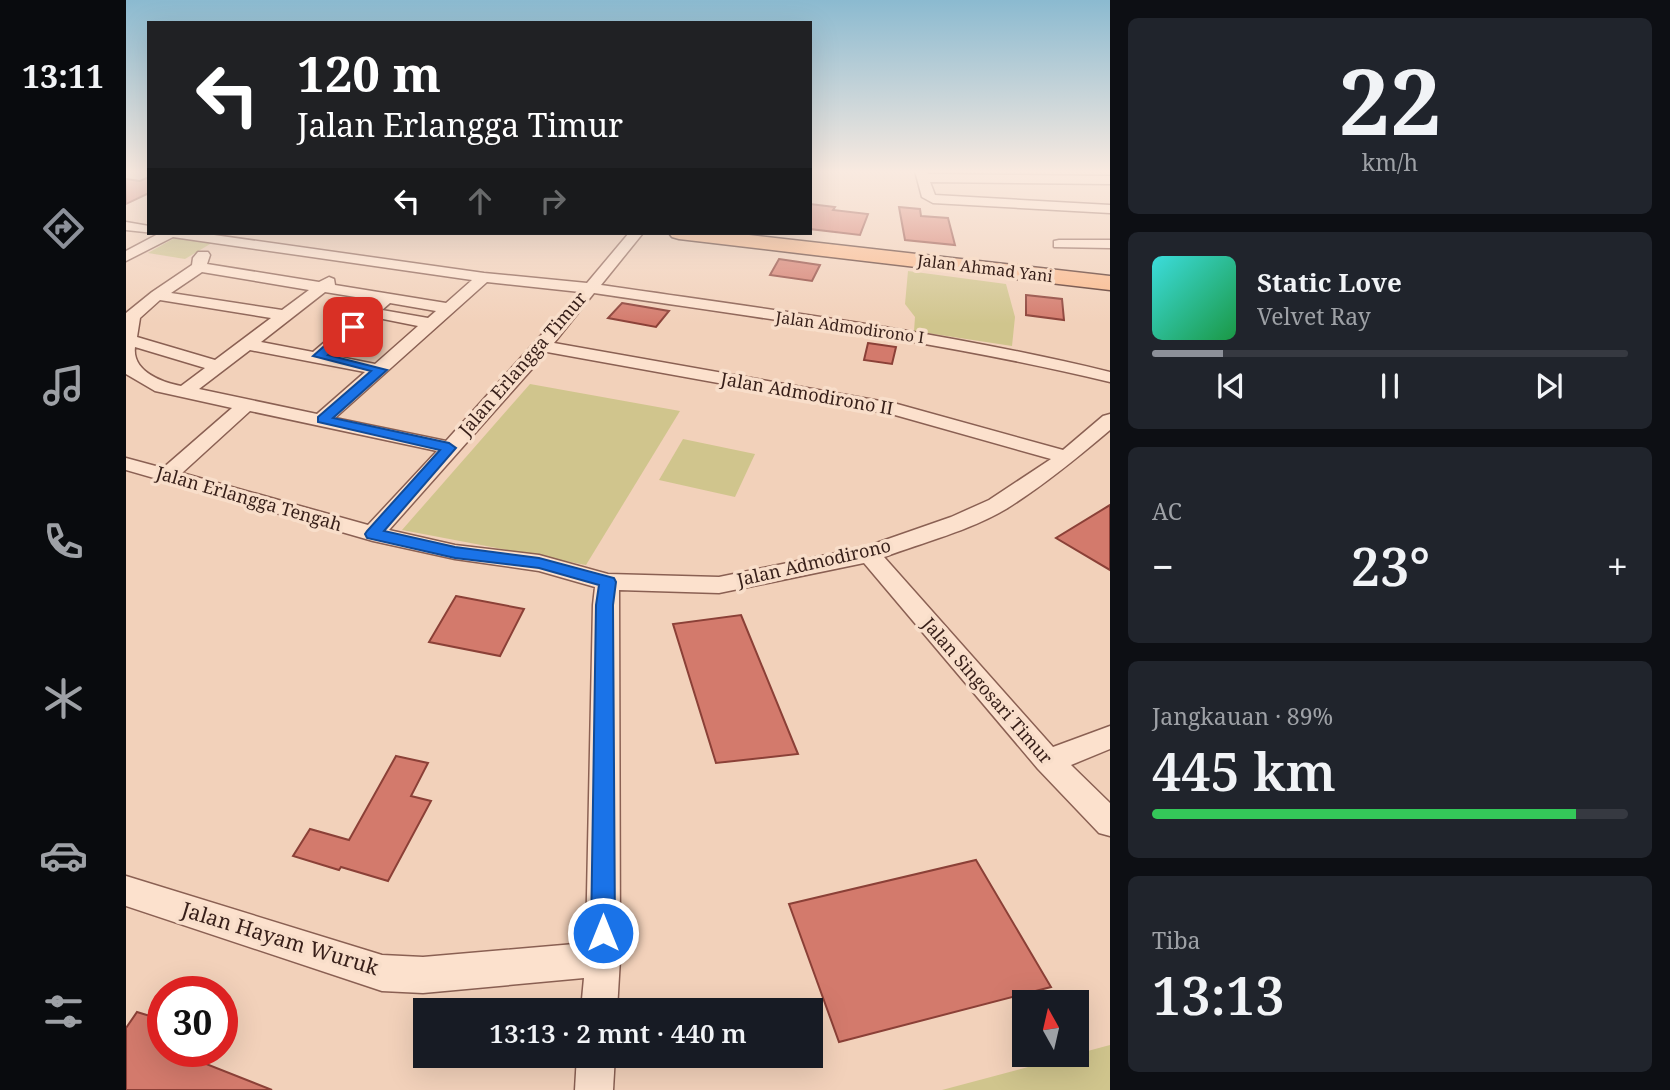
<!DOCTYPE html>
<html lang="id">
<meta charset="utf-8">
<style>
body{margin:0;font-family:"Noto Serif",serif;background:#20242c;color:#f1f3f6;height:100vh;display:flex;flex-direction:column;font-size:26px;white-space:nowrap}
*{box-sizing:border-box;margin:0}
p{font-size:23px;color:#9ea1a6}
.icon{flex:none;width:38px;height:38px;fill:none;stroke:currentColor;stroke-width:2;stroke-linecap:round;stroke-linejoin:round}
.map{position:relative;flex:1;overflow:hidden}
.drawer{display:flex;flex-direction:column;gap:18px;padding:18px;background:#0d0f14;width:560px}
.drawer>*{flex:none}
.hud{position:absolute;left:21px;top:21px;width:665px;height:214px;border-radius:0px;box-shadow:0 7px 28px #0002;background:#202124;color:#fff;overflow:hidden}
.needle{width:46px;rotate:352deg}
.fabs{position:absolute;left:886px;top:990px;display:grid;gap:14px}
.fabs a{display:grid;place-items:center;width:77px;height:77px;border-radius:0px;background:#171b24;box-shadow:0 7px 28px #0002;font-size:35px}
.speed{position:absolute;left:21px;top:976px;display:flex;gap:14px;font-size:35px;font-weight:700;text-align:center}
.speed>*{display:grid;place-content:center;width:91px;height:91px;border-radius:50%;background:#171b24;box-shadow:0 7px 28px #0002;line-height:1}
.speed .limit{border:10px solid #d22;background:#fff;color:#111}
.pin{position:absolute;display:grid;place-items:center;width:60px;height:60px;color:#fff;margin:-30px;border-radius:14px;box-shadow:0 4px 10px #0006}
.me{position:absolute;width:77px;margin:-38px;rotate:0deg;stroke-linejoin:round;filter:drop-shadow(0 0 5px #0008)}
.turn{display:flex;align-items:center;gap:24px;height:147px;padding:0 35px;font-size:32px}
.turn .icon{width:91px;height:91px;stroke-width:2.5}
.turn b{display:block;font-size:49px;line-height:60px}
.lanes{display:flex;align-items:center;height:66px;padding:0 35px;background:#0003;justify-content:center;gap:35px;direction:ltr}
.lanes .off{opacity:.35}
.big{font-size:52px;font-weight:600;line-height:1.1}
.drawer .card{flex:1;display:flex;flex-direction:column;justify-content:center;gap:10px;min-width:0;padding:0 24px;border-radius:10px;background:#20242c}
.drawer .dial{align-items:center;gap:0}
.dial b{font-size:91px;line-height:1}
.song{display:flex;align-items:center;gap:21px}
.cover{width:84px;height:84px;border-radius:10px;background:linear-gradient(135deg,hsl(180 70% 55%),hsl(140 70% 35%))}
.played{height:7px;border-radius:4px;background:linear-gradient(90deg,#8c9099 15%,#363941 15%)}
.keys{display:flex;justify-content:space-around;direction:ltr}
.heat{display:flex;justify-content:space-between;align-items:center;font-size:38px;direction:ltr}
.charge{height:10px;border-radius:5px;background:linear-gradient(90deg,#34c759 89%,#363941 0)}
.trip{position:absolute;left:287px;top:998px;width:410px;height:70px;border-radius:0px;background:#171b24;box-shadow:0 7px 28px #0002;font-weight:600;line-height:70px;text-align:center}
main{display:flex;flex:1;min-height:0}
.menu{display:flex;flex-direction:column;width:126px;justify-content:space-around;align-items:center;background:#090b0e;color:#9ea1a6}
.menu .icon{width:49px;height:49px}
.menu .selected{color:#8c9099}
.menu b{font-size:32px;color:#f1f3f6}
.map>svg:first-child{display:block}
.green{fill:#d0c58d}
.building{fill:#d37a6c;stroke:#8b4037;stroke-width:2}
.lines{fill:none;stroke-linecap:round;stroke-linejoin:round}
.street-casing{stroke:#8a6053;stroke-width:3}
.primary-casing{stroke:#563128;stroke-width:3}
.street{fill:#fce1cd;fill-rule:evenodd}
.primary{fill:#fab98c;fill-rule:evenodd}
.route{fill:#1a73e8;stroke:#114b97;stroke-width:2}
.labels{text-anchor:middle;stroke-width:7;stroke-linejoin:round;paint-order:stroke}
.far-street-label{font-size:16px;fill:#371f19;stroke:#f8deca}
.street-label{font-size:18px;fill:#371f19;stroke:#f8deca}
.near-street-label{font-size:21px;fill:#371f19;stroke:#f8deca}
</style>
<main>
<nav class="menu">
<b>13:11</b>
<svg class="icon selected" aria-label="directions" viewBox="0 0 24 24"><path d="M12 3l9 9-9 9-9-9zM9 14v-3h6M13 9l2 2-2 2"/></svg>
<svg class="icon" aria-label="music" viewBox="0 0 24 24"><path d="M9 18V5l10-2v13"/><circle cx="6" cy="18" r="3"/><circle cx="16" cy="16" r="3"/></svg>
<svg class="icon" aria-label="phone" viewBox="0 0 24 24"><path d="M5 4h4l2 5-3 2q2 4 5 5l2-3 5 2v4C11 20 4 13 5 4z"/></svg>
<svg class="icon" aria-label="climate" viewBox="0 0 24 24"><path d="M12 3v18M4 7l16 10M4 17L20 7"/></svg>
<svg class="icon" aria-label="car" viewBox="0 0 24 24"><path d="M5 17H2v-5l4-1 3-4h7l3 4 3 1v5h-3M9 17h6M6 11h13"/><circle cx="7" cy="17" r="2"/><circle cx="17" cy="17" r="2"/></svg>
<svg class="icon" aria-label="filters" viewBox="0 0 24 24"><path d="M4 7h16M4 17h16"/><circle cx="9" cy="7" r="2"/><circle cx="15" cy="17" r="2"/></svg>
</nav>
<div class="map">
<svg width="984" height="1090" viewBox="0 0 984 1090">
<rect width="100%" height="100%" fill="#f2d1ba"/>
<g class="green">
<polygon points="54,235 89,241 59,259 22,253"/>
<polygon points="782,271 880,284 889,317 886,346 788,331 789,317 779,304"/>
<polygon points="404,384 554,411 460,565 276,530"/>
<polygon points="557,439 629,454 609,497 533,480"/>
<polygon points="984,1045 984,1090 816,1090"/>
</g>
<g class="building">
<polygon points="23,177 23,193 0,204 0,179 14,181"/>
<polygon points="684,204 709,207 707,210 742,214 734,235 684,229"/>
<polygon points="773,207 794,209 795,216 822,218 829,245 779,240"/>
<polygon points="653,259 694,265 686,281 644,275"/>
<polygon points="900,295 936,299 938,320 900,315"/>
<polygon points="496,303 543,311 530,327 482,318"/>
<polygon points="742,343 770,347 766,364 738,360"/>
<polygon points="984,505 984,570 930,538"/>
<polygon points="330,596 398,609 374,656 303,642"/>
<polygon points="615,615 672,754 590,763 547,624"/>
<polygon points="270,756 302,763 285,796 305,801 262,881 215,867 213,870 167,856 184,829 223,840"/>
<polygon points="850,860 925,987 713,1042 663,904"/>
<polygon points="11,1012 37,1020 37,1052 74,1052 70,1060 146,1090 0,1090 0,1028"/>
</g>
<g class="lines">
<defs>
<g id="street">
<polygon points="789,171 801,171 802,174 984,176 984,184 804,182 809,195 984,205 984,213 807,203 796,197"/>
<polygon points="0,222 23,226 23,233 28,233 0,230"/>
<path d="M34,233H74L358,273L461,283L503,233H517L475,285C646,310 816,331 984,372V382C814,341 641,319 468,293L428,343L771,404L937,450L977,416L984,414V430C951,458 917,486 880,509C843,531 798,542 758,557L927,747L984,726V749L945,765L984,803V836L973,833L912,769L738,563L593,593L493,590L494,959L491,1010H455L458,978L297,993L256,991L0,906V876L256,955L297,957L460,943L467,605L469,587L413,571L329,559L247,541L0,470V458L37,468L106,408L29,391L0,374V313L26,292L66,265L67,258L72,252H82L84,255L81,264L193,282L203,277L208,279L209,285L320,303L346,280L47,237L0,261V251ZM76,272L183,290L156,310L45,293ZM361,282L454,292L320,441L209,418ZM199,292L248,300L187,352L135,342ZM34,300L145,318L89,360L11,337L14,318ZM264,303L310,311L302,318L256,310ZM247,317L292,326L249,364L204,355ZM9,347L79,368L55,386C35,382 6,371 9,347ZM124,350L239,372L191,414L73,389ZM421,352L769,415L925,459L863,500L825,517L739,547L593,577L482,574L413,555L329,545L263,530ZM124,411L311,451L242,525L56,473Z"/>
<polygon points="933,240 984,240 984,248 928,247 928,241"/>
<polygon points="451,1055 489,1055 487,1090 449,1090"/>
</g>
<polygon id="primary" points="543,233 606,233 984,276 984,290 553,239 546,237"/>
</defs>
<use href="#street" class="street-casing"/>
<use href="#primary" class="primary-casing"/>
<use href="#street" class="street"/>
<use href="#primary" class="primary"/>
</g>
<linearGradient id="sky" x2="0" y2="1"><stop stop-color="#8bbad0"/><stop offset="0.53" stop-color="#f9eae0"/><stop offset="1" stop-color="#f9eae0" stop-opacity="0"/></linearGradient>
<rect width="984" height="324" fill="url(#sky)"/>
<polygon class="route" points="223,324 233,327 202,355 261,370 207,418 323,443 330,448 258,531 329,547 413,558 488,578 490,582 487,605 489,933 485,941 477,944 468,941 465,933 470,605 473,585 413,568 329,558 241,538 239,534 241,531 314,450 192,422 192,417 245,371 187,356"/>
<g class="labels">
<g class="far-street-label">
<text transform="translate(859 268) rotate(7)" y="6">Jalan Ahmad Yani</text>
<text transform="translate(724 327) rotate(8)" y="6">Jalan Admodirono I</text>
</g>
<g class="street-label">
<text transform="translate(397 364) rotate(-49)" y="6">Jalan Erlangga Timur</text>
<text transform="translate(681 394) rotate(10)" y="6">Jalan Admodirono II</text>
<text transform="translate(123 499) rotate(16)" y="6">Jalan Erlangga Tengah</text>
<text transform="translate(688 563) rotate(-13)" y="6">Jalan Admodirono</text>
<text transform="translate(861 691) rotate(49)" y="6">Jalan Singosari Timur</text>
</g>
<g class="near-street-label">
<text transform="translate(154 939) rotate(17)" y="7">Jalan Hayam Wuruk</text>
</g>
</g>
</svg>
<div class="fabs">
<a><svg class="needle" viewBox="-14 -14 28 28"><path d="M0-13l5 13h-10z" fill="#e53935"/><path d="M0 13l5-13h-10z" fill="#9ea1a6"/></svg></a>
</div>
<div class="speed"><div class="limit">30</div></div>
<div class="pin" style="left:227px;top:327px;background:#d93025"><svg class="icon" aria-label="arrive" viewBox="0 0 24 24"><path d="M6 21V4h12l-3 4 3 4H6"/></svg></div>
<svg class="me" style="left:477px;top:933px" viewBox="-20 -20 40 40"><circle r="17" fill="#1a73e8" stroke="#fff" stroke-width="3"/><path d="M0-11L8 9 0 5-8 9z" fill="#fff"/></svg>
<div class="trip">13:13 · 2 mnt · 440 m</div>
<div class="hud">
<div class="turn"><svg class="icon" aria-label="left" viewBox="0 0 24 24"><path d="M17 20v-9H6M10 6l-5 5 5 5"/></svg><div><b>120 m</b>Jalan Erlangga Timur</div></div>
<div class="lanes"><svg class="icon" aria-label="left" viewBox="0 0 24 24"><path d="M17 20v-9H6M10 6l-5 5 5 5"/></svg><svg class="icon off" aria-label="ahead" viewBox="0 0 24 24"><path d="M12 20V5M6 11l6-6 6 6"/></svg><svg class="icon off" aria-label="right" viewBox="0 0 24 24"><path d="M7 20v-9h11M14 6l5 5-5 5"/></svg></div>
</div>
</div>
<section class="drawer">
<div class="card dial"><b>22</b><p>km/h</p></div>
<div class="card">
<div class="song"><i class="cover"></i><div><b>Static Love</b><p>Velvet Ray</p></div></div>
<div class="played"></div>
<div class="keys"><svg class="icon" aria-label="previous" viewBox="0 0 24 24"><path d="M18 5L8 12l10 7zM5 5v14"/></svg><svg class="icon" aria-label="pause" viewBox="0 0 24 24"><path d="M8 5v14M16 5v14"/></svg><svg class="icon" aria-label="next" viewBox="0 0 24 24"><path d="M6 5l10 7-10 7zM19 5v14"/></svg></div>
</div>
<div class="card"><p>AC</p>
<div class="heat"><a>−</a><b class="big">23°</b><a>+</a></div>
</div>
<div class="card"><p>Jangkauan · 89%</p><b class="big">445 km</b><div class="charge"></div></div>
<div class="card"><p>Tiba</p><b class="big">13:13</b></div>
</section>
</main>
